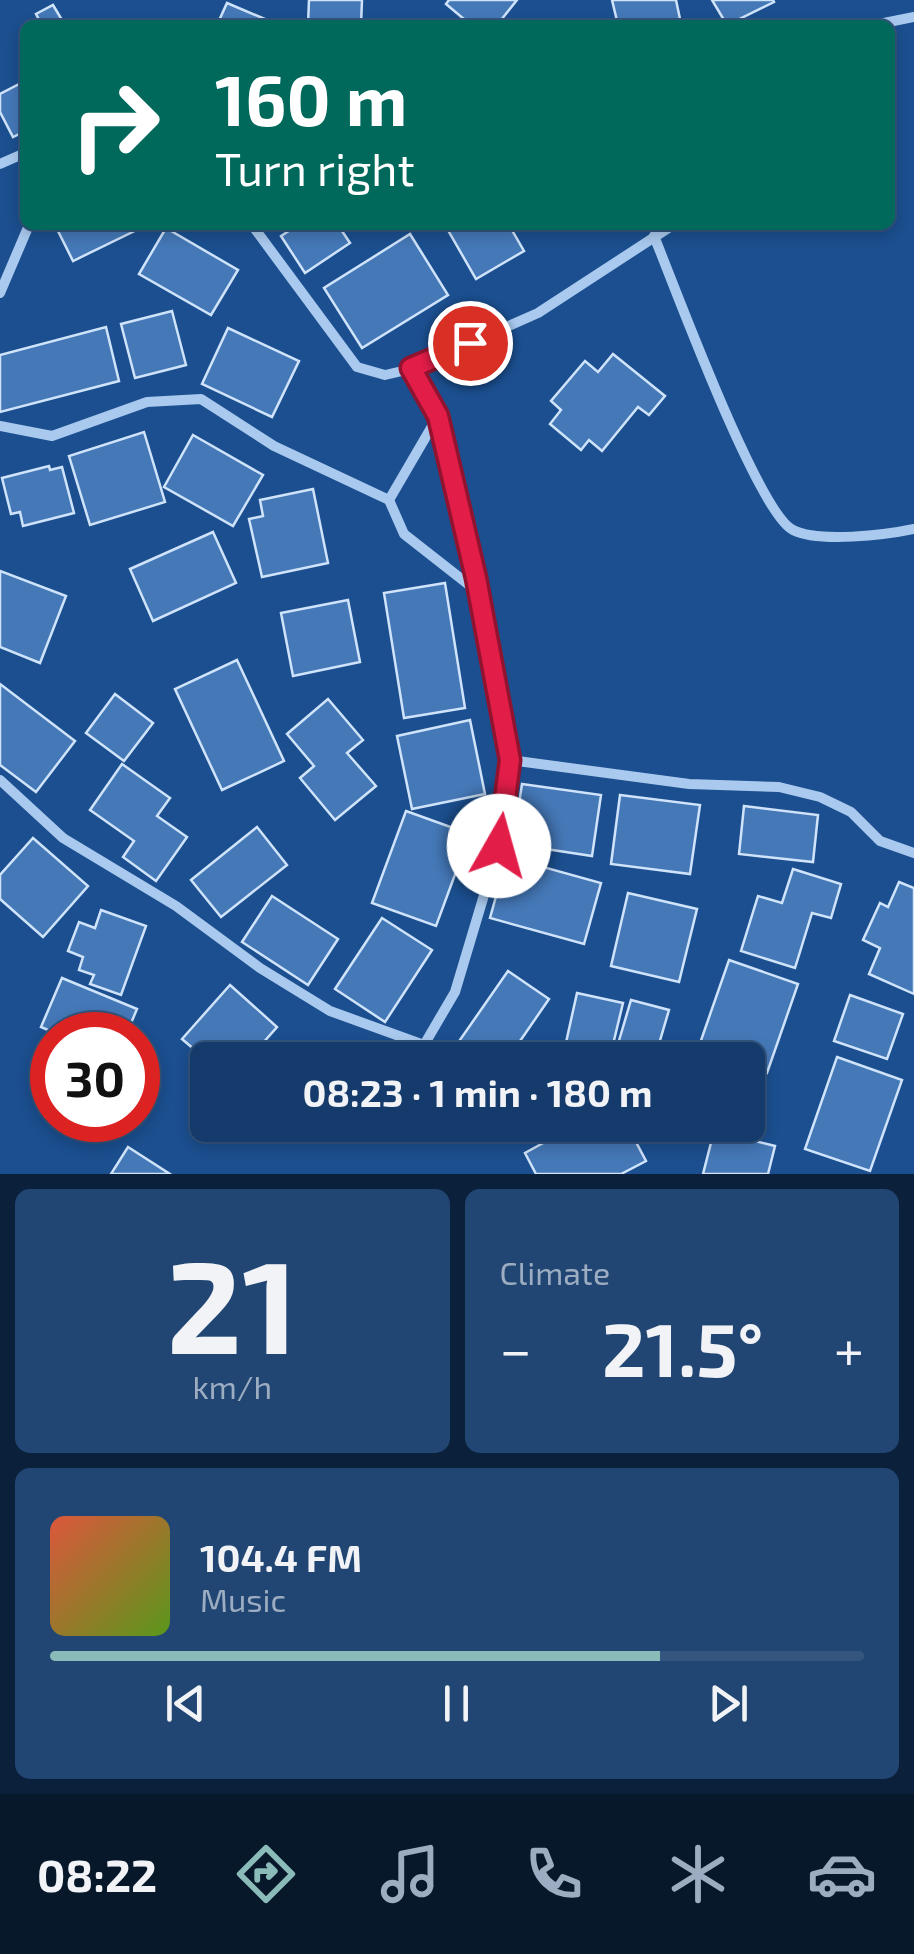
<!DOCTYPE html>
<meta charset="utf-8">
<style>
body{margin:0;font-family:"Exo 2",sans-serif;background:#214673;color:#f1f3f6;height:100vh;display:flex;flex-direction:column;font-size:38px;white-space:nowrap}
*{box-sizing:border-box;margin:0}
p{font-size:32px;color:#9dadc1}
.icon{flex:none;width:55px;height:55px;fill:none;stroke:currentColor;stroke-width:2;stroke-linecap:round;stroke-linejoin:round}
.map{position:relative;height:1174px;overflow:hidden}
.side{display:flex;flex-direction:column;gap:15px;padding:15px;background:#0b203b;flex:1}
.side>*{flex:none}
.top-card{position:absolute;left:20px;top:20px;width:875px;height:210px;border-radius:15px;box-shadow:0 5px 15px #0003,0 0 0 2px #33557e;background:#00695c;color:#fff;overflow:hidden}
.speed{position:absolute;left:30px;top:1012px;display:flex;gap:20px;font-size:50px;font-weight:700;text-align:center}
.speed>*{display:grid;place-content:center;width:130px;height:130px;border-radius:50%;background:#143b6b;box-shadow:0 5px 15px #0003,0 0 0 2px #33557e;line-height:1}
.speed .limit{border:15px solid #d22;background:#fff;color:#111}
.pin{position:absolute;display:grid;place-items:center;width:85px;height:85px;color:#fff;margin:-42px;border:5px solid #fff;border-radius:50%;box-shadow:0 2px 10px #0007}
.me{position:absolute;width:110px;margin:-55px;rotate:7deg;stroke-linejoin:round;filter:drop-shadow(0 0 8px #0008)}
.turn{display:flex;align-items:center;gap:35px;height:210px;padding:0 30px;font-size:45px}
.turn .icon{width:130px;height:130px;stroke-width:2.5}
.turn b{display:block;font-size:70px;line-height:85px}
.big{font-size:75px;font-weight:700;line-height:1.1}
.side .card{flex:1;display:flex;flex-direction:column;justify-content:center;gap:15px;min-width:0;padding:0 35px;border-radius:15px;background:#214673}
.side .dial{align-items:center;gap:0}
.dial b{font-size:130px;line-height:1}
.song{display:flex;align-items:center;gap:30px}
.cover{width:120px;height:120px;border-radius:15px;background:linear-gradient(135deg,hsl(10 70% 55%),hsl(90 70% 35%))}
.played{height:10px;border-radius:5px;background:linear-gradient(90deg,#8bbbb9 75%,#33557e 75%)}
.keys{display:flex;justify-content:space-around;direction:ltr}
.heat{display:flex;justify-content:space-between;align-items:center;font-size:55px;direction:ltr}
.side .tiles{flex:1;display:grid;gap:15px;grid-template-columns:1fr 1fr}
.card:last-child{grid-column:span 2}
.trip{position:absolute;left:190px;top:1042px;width:575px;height:100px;border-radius:15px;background:#143b6b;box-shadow:0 5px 15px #0003,0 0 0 2px #33557e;font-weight:700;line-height:100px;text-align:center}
.tab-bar{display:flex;height:160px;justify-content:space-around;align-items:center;background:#08182b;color:#9dadc1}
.tab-bar .icon{width:70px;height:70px}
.tab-bar .current{color:#8bbbb9}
.tab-bar b{font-size:45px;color:#f1f3f6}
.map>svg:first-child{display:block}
.building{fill:#4478b7;stroke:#cfe3fa;stroke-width:2.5}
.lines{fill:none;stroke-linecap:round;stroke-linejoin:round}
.street{stroke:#a9c9ee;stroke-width:10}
.route-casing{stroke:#92132f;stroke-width:25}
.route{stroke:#e11d48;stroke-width:18}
</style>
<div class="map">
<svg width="914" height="1174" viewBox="0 0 914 1174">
<rect width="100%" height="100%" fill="#1b4f8f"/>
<g class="building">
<polygon points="309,0 362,0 361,25 308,25"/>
<polygon points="449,0 517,0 497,25 471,25 446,4"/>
<polygon points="612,0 676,0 680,19 618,25"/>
<polygon points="712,0 773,0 774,2 727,25"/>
<polygon points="227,3 279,25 217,25"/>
<polygon points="53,5 65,25 42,25 36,14"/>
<polygon points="25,81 25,131 13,137 0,112 0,94"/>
<polygon points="55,225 147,225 73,261"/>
<polygon points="298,225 338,225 350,243 305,273 281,236"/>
<polygon points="445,225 509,225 524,251 476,279"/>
<polygon points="166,228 238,270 211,315 139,274"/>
<polygon points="410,234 448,295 362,348 324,288"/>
<polygon points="172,311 186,365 135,378 121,324"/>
<polygon points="106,327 119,381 0,412 0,355"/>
<polygon points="228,328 299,361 272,417 202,384"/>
<polygon points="613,354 665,396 649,415 638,407 602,451 589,440 581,450 550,424 561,410 551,401 585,361 598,372"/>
<polygon points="144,432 165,502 90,525 69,456"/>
<polygon points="193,435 263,475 233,526 164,487"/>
<polygon points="49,466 50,470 62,467 74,513 23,526 20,512 11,514 2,478"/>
<polygon points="313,489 328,563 262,577 249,519 263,516 260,500"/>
<polygon points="213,532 236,583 153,621 130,569"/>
<polygon points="0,571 66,596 40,663 0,647"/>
<polygon points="445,583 465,708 404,718 384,593"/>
<polygon points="348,600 360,662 293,676 281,613"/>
<polygon points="237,660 284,761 222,790 175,689"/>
<polygon points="0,684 75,741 36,792 0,765"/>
<polygon points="115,694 153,723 124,761 86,733"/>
<polygon points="328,699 363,740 347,753 376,786 335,820 300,778 314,766 287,734"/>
<polygon points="470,720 485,794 412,809 397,736"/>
<polygon points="122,764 170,798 157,816 187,837 156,881 123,857 134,841 90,810"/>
<polygon points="522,784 601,795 592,856 513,844"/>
<polygon points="620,795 700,805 690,874 611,864"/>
<polygon points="744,806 818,815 813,862 739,854"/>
<polygon points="406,811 470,834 436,926 372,903"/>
<polygon points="257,827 287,865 221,917 191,880"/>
<polygon points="33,838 88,886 43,937 0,899 0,875"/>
<polygon points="507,857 601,883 584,944 490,918"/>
<polygon points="793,869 841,884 831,918 812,913 795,968 741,951 758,896 782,903"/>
<polygon points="899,882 914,888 914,994 869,974 880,948 863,940 880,903 888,907"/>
<polygon points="628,893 697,909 679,982 611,966"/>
<polygon points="272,896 338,939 308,985 242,942"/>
<polygon points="101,910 146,926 121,995 90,984 94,975 79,970 83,957 68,951 79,922 95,928"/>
<polygon points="382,918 432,950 385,1022 335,989"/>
<polygon points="729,960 798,984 767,1073 748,1066 748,1060 730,1060 698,1049"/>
<polygon points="508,971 549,999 507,1060 446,1060"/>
<polygon points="62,978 137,1009 126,1035 60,1035 41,1027"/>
<polygon points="230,985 277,1027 248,1060 208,1061 182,1039"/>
<polygon points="577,993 623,1003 610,1057 565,1047"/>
<polygon points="850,995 903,1014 887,1059 834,1041"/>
<polygon points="631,1000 669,1010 656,1054 618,1044"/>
<polygon points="837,1057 902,1080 870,1171 805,1149"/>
<polygon points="576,1125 627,1125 646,1161 621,1174 536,1174 525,1153"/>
<polygon points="714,1131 775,1146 768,1174 703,1174"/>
<polygon points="128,1147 170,1174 111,1174"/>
</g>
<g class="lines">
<g class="street">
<polyline points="874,25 914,17"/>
<polyline points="0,164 25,153"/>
<polyline points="252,225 357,367 385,375 411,369 538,313 673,225"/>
<path d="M654,236C674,285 758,513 793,530C818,543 886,535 914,529"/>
<polyline points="0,293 29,225"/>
<polyline points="411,369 438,416 476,578 510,760 499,845 455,992 424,1045"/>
<polyline points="0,426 52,436 147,402 201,399 274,446 389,500 404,534 478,592"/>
<polyline points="389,500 438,416"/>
<polyline points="510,760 689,784 779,787 820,797 851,812 880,841 914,853"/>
<polyline points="0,780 63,838 176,906 260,968 330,1011 424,1045 432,1060"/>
</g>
</g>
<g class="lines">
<defs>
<polyline id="route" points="470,343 411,368 438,416 476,578 510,760 499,846"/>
</defs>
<use href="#route" class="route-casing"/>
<use href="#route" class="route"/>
</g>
</svg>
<div class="speed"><div class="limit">30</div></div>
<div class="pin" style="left:470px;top:343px;background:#d93025"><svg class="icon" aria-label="arrive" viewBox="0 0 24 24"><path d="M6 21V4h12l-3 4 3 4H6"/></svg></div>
<svg class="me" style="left:499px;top:846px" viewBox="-20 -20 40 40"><circle r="19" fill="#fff"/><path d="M0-13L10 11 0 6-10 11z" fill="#e11d48"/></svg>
<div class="trip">08:23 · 1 min · 180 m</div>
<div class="top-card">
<div class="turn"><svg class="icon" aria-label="right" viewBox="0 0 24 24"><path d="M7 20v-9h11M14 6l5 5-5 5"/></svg><div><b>160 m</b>Turn right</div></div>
</div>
</div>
<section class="side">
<div class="tiles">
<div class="card dial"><b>21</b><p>km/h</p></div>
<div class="card"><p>Climate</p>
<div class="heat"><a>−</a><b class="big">21.5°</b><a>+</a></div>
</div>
<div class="card">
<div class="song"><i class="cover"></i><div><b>104.4 FM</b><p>Music</p></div></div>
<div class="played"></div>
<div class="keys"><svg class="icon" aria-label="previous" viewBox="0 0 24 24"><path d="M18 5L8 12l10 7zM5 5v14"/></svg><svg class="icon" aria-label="pause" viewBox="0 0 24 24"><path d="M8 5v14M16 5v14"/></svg><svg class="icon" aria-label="next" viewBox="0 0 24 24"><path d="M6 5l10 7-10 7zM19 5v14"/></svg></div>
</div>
</div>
</section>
<nav class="tab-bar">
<b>08:22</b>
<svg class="icon current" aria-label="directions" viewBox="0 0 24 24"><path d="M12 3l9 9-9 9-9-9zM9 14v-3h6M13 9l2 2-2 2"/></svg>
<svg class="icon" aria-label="music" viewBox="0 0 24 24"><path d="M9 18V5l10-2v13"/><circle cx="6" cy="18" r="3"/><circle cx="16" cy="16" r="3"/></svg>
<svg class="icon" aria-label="phone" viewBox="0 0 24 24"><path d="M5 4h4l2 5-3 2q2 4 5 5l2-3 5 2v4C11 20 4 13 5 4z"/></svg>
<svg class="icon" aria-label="climate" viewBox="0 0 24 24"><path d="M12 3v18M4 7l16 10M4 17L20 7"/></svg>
<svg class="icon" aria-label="car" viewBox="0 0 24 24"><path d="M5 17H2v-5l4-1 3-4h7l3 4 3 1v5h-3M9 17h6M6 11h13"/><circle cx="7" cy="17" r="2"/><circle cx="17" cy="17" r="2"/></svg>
</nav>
